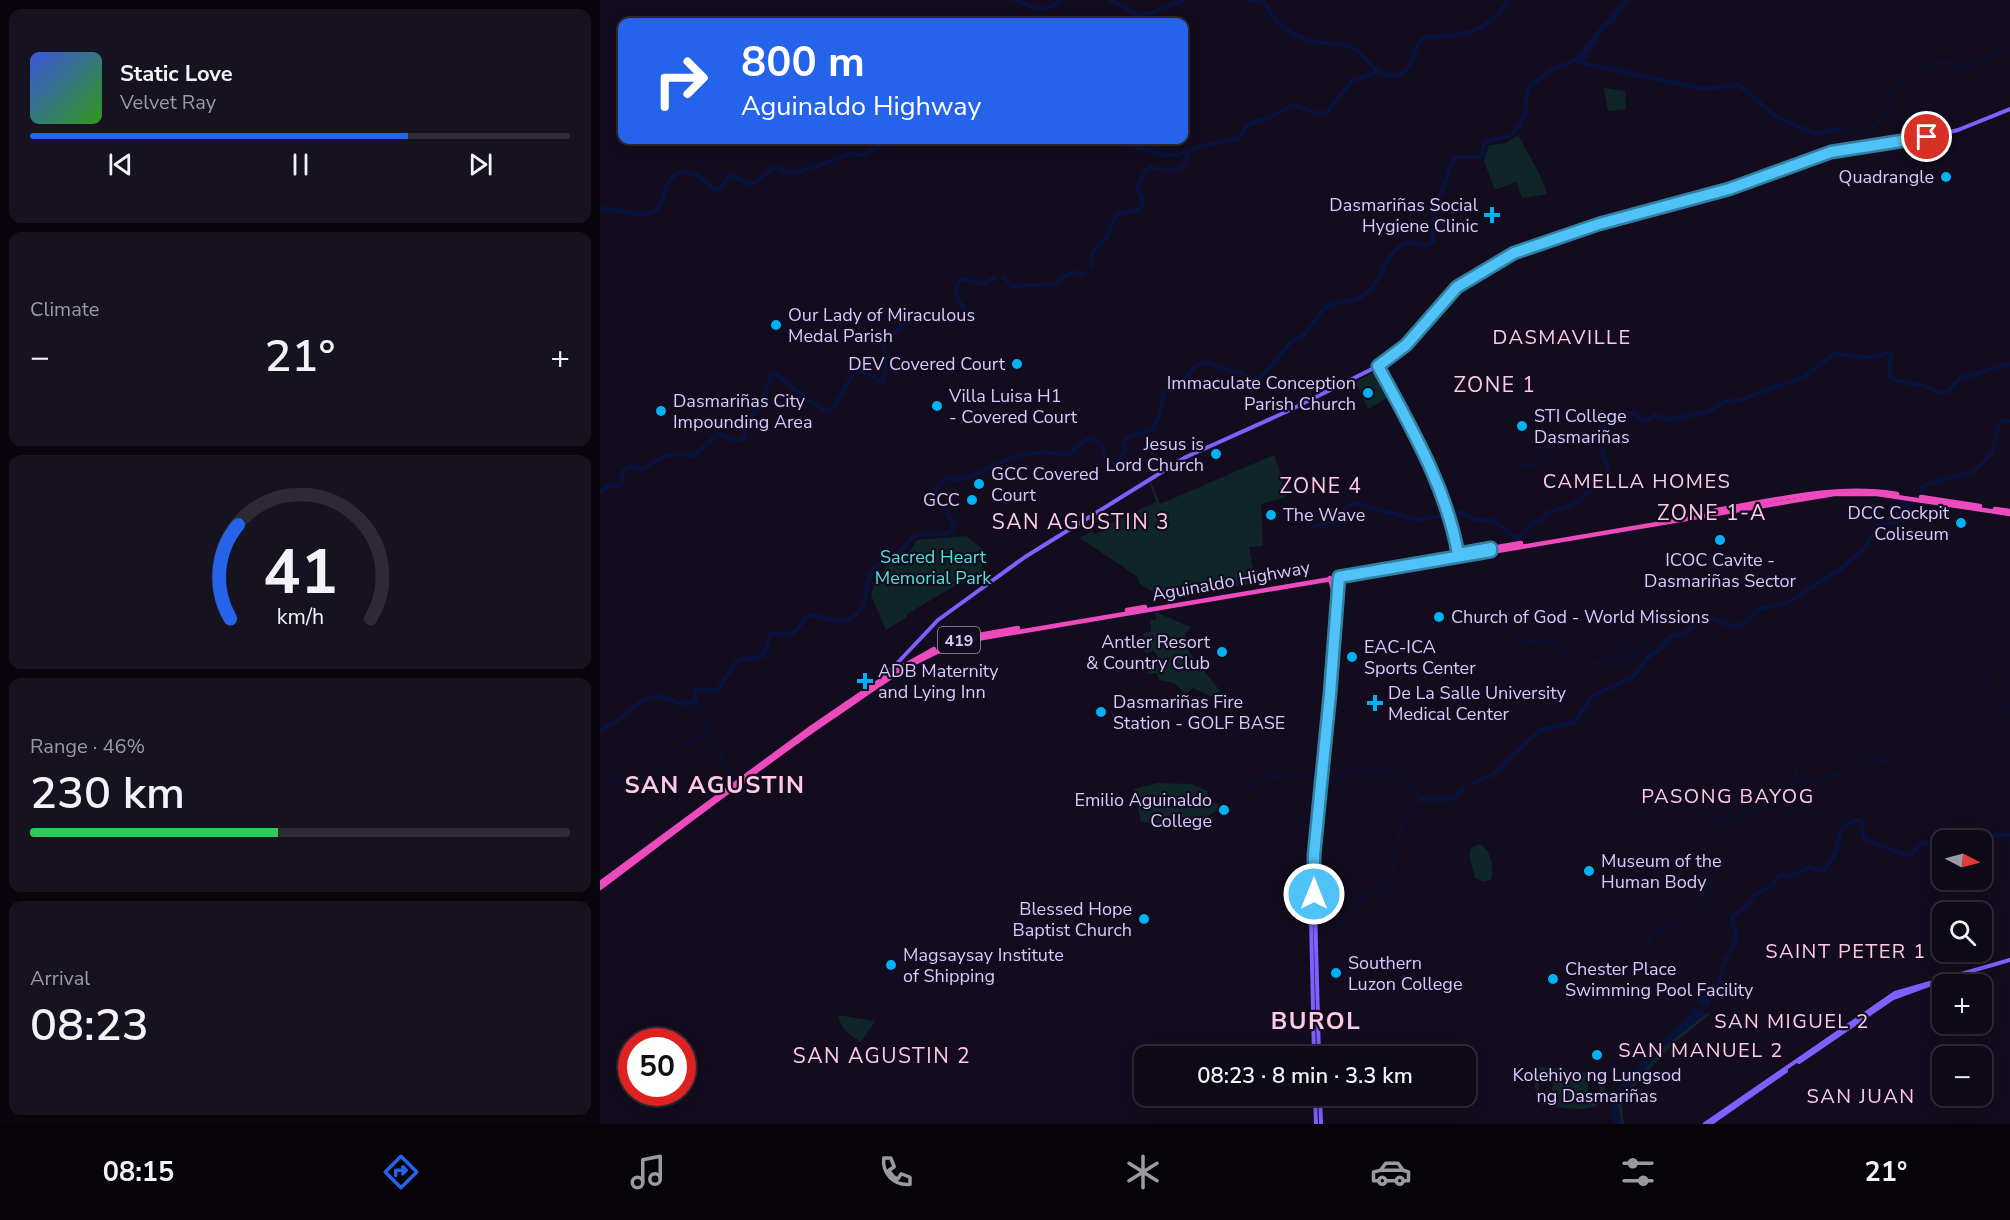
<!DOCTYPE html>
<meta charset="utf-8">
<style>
body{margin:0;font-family:"Nunito Sans",sans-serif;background:#17121f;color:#f1f3f6;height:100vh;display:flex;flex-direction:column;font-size:22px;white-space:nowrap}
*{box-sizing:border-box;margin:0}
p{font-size:20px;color:#9b9aa1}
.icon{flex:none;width:33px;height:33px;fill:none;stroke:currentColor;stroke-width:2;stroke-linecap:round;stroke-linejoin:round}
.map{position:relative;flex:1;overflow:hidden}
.side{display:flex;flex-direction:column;gap:9px;padding:9px;background:#08050c;width:600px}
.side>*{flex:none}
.guide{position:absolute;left:18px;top:18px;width:570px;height:126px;border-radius:12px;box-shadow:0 3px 15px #0003,0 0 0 2px #2e2a35;background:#2563eb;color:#fff;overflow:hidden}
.needle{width:39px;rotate:96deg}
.fabs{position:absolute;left:1332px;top:830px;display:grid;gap:12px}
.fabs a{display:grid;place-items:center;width:60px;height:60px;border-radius:12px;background:#0e0916;box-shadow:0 3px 15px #0003,0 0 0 2px #2e2a35;font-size:30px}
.speed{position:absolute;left:18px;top:1028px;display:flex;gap:12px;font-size:30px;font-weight:700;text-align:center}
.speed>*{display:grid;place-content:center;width:78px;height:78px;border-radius:50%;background:#0e0916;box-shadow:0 3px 15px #0003,0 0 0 2px #2e2a35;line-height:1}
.speed .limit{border:9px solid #d22;background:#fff;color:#111}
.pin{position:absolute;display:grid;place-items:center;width:51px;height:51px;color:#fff;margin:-26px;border:3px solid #fff;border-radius:50%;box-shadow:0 2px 6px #0007}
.me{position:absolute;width:66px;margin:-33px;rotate:0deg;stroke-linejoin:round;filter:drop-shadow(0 0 4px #0008)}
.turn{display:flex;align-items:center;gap:21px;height:126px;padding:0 24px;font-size:27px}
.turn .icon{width:78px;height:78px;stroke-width:2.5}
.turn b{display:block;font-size:42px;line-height:51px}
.big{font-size:45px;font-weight:600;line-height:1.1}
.side .card{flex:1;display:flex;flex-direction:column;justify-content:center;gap:9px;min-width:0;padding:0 21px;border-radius:12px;background:#17121f}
.side .dial{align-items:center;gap:0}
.dial svg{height:156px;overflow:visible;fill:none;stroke:#2e2a35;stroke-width:7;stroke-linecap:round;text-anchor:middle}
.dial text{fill:#f1f3f6;stroke:none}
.song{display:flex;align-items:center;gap:18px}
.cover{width:72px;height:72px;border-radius:9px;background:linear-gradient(135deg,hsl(230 70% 55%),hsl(110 70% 35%))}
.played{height:6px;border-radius:3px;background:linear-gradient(90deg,#2563eb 70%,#2e2a35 70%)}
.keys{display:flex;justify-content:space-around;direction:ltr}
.heat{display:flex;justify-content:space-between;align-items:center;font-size:33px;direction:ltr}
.charge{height:9px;border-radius:4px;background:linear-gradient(90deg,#34c759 46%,#2e2a35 0)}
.trip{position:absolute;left:534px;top:1046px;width:342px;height:60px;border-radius:12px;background:#0e0916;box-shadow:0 3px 15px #0003,0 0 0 2px #2e2a35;font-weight:600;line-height:60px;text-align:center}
.dock{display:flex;height:96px;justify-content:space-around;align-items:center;background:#060409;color:#9b9aa1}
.dock .icon{width:42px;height:42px}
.dock .on{color:#2563eb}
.dock b{font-size:27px;color:#f1f3f6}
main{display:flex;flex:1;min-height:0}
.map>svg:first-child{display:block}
.green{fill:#0f2528;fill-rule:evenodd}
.water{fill:#08123b}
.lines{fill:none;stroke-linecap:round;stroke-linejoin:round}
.stream{stroke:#08123b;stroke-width:1.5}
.river{stroke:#08123b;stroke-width:4.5}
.secondary{stroke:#7e60ff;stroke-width:4}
.trunk{stroke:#ed4abe;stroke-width:4.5}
.route-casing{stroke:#337fa1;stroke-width:15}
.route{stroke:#4fc3f7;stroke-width:10}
.poi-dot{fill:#00b2f4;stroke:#120c1e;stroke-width:2}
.labels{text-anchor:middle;stroke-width:4.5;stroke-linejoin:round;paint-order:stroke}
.shield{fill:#120c1e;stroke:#9d90bc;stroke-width:1.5}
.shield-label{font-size:16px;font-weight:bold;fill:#d8c9ff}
.poi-label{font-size:18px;fill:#d8c9ff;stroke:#120c1e;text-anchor:start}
.park-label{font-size:18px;fill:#53e0d5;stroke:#120c1e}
.street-label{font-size:18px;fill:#d8c9ff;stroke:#120c1e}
.neighbourhood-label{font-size:20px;letter-spacing:1.5px;fill:#ffcbe3;stroke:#120c1e}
.quarter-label{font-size:21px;letter-spacing:1.5px;fill:#ffcbe3;stroke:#120c1e}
.district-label{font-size:24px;font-weight:bold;letter-spacing:1.5px;fill:#ffcbe3;stroke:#120c1e}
</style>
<main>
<section class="side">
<div class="card">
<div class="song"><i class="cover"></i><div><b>Static Love</b><p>Velvet Ray</p></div></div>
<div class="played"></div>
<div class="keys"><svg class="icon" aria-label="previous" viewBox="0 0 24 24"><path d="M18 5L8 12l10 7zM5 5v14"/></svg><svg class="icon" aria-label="pause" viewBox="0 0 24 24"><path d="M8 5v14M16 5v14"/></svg><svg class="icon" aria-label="next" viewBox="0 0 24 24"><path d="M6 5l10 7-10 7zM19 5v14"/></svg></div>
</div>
<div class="card"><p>Climate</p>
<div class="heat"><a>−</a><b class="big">21°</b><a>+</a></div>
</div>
<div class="card dial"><svg viewBox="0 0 100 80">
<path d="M14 69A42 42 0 1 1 86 69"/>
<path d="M14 69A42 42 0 0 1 18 21" stroke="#2563eb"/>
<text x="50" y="56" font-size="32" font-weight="700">41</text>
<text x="50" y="72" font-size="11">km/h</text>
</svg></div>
<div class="card"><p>Range · 46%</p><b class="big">230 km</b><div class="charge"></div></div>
<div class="card"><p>Arrival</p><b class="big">08:23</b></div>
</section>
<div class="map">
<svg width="1410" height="1124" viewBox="0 0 1410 1124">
<rect width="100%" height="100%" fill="#120c1e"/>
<g class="green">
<polygon points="1004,88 1025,91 1026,109 1008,111"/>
<path d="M918,135C928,154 943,176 947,194L922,198L916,182L895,190L884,161L889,145L906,143Z"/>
<polygon points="778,370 791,396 768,409 755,382"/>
<polygon points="674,455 682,478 684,494 686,497 661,504 663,546 649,547 656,583 565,600 539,583 538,577 480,538 492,531 495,535 502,531 501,528 556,502 549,481 551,481 560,504"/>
<polygon points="366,536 383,549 379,554 382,559 379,561 390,577 384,581 378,572 307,614 307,617 286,630 271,595 274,585 290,561 292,564 309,553 317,540"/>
<polygon points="555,612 591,627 585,634 587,639 586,648 632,706 593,688 586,694 574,683 559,680 557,673 546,674 560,660 554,651 545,653 543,633 551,632 550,620 556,620"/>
<polygon points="557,783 591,784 608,791 607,798 623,807 591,826 541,822 534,789"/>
<path d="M880,844C890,849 895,868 891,879L884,882L875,878L869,855L871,848Z"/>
<polygon points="1107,1013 1110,1014 1073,1044 1021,1100 1024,1124 1021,1124 1018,1103 1021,1097 1065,1046"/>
<path d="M238,1015L275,1021L261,1042C249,1035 241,1030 238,1015Z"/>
<path d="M940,1067L995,1073C1001,1078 1006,1084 1005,1093C1002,1119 956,1106 938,1104C940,1091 927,1086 942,1072L940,1071ZM949,1073H954L951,1101L941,1096C936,1086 939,1077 949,1073ZM989,1076C1000,1080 1002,1090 997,1099L987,1105Z"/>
</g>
<g class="water">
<polygon points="1023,0 1029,0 1015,21 1004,30 984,62 975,59 977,54"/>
<polygon points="1132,945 1134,948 1126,963 1120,986 1111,999 1108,1008 1095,1002 1115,987 1123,960"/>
<polygon points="1093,1007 1107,1013 1065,1046 1021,1097 1018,1103 1021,1124 1014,1124 1010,1102 1012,1096 1059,1042 1088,1017"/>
</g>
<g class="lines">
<g class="stream">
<polyline points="1310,72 1333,63 1349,63 1360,67 1372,66 1410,46"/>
<polyline points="1238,129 1251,130 1265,134 1278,121 1293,114 1293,105 1287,97 1304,82"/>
<path d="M917,465C936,465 945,467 945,444L956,433L985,438L997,429L1005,430"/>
<polyline points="902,627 919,639 918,643 929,640 943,642 953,639 961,643 969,654 981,662 987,664 1007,662 1021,643 1028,642 1033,651 1024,652 1018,656 1018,661 1032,660 1042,644 1057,652"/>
<polyline points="1373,661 1408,710 1410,709"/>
<path d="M93,703L101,705C104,714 107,726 112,733C117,743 124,747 121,760C125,768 131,773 140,776"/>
<polyline points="1195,761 1196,778"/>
<path d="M728,783L737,782L740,776L746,772H791L795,773L821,799L808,810L805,822L801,825L798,845L794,850L792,872L787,879L778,891L753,902C751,915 742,917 738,927"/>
<polyline points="648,786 671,776 684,778 701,773 713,778"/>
<polyline points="0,789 8,780 14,778 17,779 24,777 34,785 40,784 47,778 62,771 80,746 110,732"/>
<polyline points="629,795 636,796 643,790"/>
<polyline points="1146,814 1176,802 1192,781 1220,781 1237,774 1253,776 1252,763 1288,761"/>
<polyline points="1115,822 1143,815"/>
<polyline points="1089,913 1111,892 1105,857"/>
<polyline points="1051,950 1049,941 1051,932 1069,926 1081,918"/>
</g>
<g class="river">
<path d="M415,0C431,7 447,14 460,0"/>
<polyline points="510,0 539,15 554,12 584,0"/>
<path d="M647,0C675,1 663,7 677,22C683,27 693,33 700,37C716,47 736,40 753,48C767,55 771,72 788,75C820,81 808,36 830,37C860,37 894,30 907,0"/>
<polyline points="977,60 986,64 1104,89 1139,85 1175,116 1215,134 1238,129"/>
<polyline points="508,140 564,155 578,155 601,146 639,138 648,124 671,117 691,106 697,106 719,114 727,112 752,81 778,72"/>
<path d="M0,209C16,207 28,215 42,214C73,212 55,184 80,172L96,174L116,190C124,189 126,180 130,174L151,185L174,168H179L187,173L203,171L251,154L264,155L283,143L301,140"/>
<polyline points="491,266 492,253 506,238 516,215 537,210 543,205 543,201 537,187 546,171 551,167 568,171 580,169 585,163 588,151"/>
<path d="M404,277L412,286L458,284L459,280C467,274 474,271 484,274"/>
<path d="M713,323C717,318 720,312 725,308C737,299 752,306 768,292C785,276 784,251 808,242C819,243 824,249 833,242L834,214L854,157H879L883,154L884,143C892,137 903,140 911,135C919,129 925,116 926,106C928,96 924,93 932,85C938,80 944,74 951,70C960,64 973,64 980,56"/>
<path d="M1006,423L1009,415C1021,414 1034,409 1041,420L1049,419L1054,415L1069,420L1110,411L1125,402L1143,399L1204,377L1234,354C1253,354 1270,363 1287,352L1291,353L1289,372L1292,379C1311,386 1320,381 1339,393L1348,391L1361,377C1378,377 1393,366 1410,364"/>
<path d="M410,458C429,452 449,451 469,455L476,447L489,438C500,442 504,446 504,457L509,462L514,463C532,449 520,452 526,438L553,429L559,416L564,392L585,379L595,367L602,363H609L629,371L640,372L652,379L659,380L692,341L704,335L710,327"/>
<path d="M0,492L9,485L18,487L22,483L23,471L30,466L42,469C63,456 69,452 94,456L117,434C128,435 136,445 145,438V426L163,400L171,375L177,374C191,388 208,399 224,411L231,410C242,398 245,381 258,371L272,374L278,381H283C288,369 283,354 285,341L315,315L323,311L331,312L348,321L363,319C371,302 345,299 361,279L383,284L396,277"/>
<polyline points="1323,495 1322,489 1324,485 1373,472 1392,453 1399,424 1402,421 1410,421"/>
<path d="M958,509C981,506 987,488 1006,479C1012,464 1003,463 1003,451C1003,443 1005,434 1005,426"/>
<polyline points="713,526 736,522 747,507 755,503 817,520 861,512 874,520 894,521 916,538 925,533 932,522 942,521 947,513 955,510"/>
<path d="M0,731C5,726 11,725 16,721C29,713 43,695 60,697C73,698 84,709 96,700L95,692L97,689L117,691L137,661L163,656L171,634C178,633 186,637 193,633C200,629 202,619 209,616C221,612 242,633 260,610C267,601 266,588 269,579C274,562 286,561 299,552C305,548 308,540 315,536C324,531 339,538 351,532L354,525L339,499L336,488L347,477L356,480L374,475L407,460"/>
<polyline points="873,783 893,775 938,731 975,722 992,696 1033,677 1048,657 1057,652 1071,636 1084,633 1100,620 1114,619 1131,626 1138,626 1144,623 1158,609 1187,603 1243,567 1264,549 1278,526 1296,522 1299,517 1296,510 1299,505 1303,504 1316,512 1322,502"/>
<polyline points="821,799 853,799 864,788"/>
<path d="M1130,951L1137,937L1132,923L1133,916L1150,903L1155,894L1171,887L1179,876L1196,875L1209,867C1213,868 1220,871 1224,870C1225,869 1229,864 1230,862C1244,844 1231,829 1257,820L1261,821L1263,836L1266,840L1306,855L1312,854L1320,844L1371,831L1381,835H1410"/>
</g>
<g class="secondary">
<polyline points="778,366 830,464 843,500 857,555"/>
<polyline points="285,676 338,620 425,557 586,457 688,411 778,366 802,350 857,287 913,253 999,224 1129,189 1231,152 1321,139 1358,130 1410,109"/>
<polyline points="714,1056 710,871 735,577 737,574 739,584 714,870 719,1056"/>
<polyline points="1199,1062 1293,998 1345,979"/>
<polyline points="715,1095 716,1124"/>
<polyline points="720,1095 721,1124"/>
<polyline points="1105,1124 1295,993 1410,960"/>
<polyline points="1110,1124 1186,1071"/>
</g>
<g class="trunk">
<polyline points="1321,497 1380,506"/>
<polyline points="1395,509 1410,511"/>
<path d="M1116,510C1176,500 1236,484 1297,494"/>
<polyline points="850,555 921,543"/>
<polyline points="770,569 841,556"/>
<polyline points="730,578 734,594"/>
<polyline points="527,610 545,607"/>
<polyline points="379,635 418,628"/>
<polyline points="0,883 212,727 291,673 334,649"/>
<path d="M0,888C76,831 152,772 231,718C277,687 311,659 365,641L1234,494H1277L1410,514"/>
</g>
</g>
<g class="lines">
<defs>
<path id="route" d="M714,894V855L730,694L739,577L891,551V548L858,554C846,486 810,426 778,366L806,345L857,287L914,253L999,224L1129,189L1231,152L1327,137"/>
</defs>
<use href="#route" class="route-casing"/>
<use href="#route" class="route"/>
</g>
<g class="poi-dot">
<circle cx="1346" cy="177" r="6"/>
<path d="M889 206h6v6h6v6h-6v6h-6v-6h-6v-6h6z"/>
<circle cx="176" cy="325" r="6"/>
<circle cx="417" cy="364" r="6"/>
<circle cx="768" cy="393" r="6"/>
<circle cx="337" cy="406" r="6"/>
<circle cx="61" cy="411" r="6"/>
<circle cx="922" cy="426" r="6"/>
<circle cx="616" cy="454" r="6"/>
<circle cx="379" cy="484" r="6"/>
<circle cx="372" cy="500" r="6"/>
<circle cx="671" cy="515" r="6"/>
<circle cx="1361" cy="523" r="6"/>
<circle cx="1120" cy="540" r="6"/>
<circle cx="839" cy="617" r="6"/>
<circle cx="622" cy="652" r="6"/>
<circle cx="752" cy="657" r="6"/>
<path d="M262 672h6v6h6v6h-6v6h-6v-6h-6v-6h6z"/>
<path d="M772 694h6v6h6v6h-6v6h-6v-6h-6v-6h6z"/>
<circle cx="501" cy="712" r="6"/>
<circle cx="624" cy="810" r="6"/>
<circle cx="989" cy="871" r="6"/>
<circle cx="544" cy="919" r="6"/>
<circle cx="291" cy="965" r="6"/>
<circle cx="736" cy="973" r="6"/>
<circle cx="953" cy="979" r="6"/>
<circle cx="997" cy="1055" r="6"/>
</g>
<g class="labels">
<rect class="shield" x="338" y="627" width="42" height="26" rx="4.5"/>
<g class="shield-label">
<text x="359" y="646">419</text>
</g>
<g class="poi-label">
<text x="1334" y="183" text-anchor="end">Quadrangle</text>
<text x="878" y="211" text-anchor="end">Dasmariñas Social<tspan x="878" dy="21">Hygiene Clinic</tspan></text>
<text x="188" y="321">Our Lady of Miraculous<tspan x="188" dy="21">Medal Parish</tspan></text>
<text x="405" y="370" text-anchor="end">DEV Covered Court</text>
<text x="756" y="389" text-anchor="end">Immaculate Conception<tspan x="756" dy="21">Parish Church</tspan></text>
<text x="349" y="402">Villa Luisa H1<tspan x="349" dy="21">- Covered Court</tspan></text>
<text x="73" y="407">Dasmariñas City<tspan x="73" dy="21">Impounding Area</tspan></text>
<text x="934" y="422">STI College<tspan x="934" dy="21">Dasmariñas</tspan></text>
<text x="604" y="450" text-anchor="end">Jesus is<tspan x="604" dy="21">Lord Church</tspan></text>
<text x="391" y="480">GCC Covered<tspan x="391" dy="21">Court</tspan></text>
<text x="360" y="506" text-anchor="end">GCC</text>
<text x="1349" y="519" text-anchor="end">DCC Cockpit<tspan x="1349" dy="21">Coliseum</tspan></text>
<text x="683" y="521">The Wave</text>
<text x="1120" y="566" text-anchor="middle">ICOC Cavite -<tspan x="1120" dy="21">Dasmariñas Sector</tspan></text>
<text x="851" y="623">Church of God - World Missions</text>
<text x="610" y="648" text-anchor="end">Antler Resort<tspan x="610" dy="21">&amp; Country Club</tspan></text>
<text x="764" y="653">EAC-ICA<tspan x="764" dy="21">Sports Center</tspan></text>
<text x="278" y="677">ADB Maternity<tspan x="278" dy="21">and Lying Inn</tspan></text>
<text x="788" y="699">De La Salle University<tspan x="788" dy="21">Medical Center</tspan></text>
<text x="513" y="708">Dasmariñas Fire<tspan x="513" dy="21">Station - GOLF BASE</tspan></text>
<text x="612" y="806" text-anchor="end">Emilio Aguinaldo<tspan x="612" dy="21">College</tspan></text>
<text x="1001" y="867">Museum of the<tspan x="1001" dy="21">Human Body</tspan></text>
<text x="532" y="915" text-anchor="end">Blessed Hope<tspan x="532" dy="21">Baptist Church</tspan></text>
<text x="303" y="961">Magsaysay Institute<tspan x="303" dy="21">of Shipping</tspan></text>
<text x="748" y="969">Southern<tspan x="748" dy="21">Luzon College</tspan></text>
<text x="965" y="975">Chester Place<tspan x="965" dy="21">Swimming Pool Facility</tspan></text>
<text x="997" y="1081" text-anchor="middle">Kolehiyo ng Lungsod<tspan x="997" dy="21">ng Dasmariñas</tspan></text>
</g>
<g class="park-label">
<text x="333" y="563">Sacred Heart<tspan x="333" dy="21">Memorial Park</tspan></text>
</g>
<g class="street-label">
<text transform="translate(631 581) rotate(-10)" y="6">Aguinaldo Highway</text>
</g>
<g class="neighbourhood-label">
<text x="962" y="344">DASMAVILLE</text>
<text x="1037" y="488">CAMELLA HOMES</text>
<text x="1128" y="803">PASONG BAYOG</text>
<text x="1246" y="958">SAINT PETER 1</text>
<text x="1192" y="1028">SAN MIGUEL 2</text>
<text x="1101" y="1057">SAN MANUEL 2</text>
<text x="1261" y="1103">SAN JUAN</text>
</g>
<g class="quarter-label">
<text x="895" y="392">ZONE 1</text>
<text x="721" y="493">ZONE 4</text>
<text x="1112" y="520">ZONE 1-A</text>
<text x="481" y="529">SAN AGUSTIN 3</text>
<text x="282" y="1063">SAN AGUSTIN 2</text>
</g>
<g class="district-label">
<text x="115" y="793">SAN AGUSTIN</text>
<text x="716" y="1029">BUROL</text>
</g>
</g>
</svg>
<div class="fabs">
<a><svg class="needle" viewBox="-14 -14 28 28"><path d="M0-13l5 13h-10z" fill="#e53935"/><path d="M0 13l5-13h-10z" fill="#9b9aa1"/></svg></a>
<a><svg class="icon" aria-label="search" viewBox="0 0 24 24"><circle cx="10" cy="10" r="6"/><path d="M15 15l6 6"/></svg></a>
<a>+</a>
<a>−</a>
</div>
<div class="speed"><div class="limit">50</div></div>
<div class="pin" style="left:1327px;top:137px;background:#d93025"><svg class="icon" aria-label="arrive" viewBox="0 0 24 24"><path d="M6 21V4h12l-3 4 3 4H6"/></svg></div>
<svg class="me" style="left:714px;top:894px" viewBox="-20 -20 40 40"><circle r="17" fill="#4fc3f7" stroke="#fff" stroke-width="3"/><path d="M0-11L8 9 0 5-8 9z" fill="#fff"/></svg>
<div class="trip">08:23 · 8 min · 3.3 km</div>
<div class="guide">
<div class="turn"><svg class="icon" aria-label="right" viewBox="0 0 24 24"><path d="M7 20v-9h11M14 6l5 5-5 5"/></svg><div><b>800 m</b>Aguinaldo Highway</div></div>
</div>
</div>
</main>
<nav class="dock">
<b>08:15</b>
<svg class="icon on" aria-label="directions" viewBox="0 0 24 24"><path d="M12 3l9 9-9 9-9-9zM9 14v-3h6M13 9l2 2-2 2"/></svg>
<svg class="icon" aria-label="music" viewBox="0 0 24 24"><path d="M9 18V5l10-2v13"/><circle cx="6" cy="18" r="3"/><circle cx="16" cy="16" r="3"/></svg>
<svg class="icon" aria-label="phone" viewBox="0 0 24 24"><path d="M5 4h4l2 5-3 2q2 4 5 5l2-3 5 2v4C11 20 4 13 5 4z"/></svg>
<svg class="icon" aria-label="climate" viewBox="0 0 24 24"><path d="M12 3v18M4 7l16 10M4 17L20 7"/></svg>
<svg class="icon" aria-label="car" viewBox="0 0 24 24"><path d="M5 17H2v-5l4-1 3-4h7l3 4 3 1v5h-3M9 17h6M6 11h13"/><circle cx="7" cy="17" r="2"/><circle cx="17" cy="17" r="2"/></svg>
<svg class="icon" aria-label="filters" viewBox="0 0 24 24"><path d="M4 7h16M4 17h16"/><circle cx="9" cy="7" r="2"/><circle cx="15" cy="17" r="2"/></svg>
<b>21°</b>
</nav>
